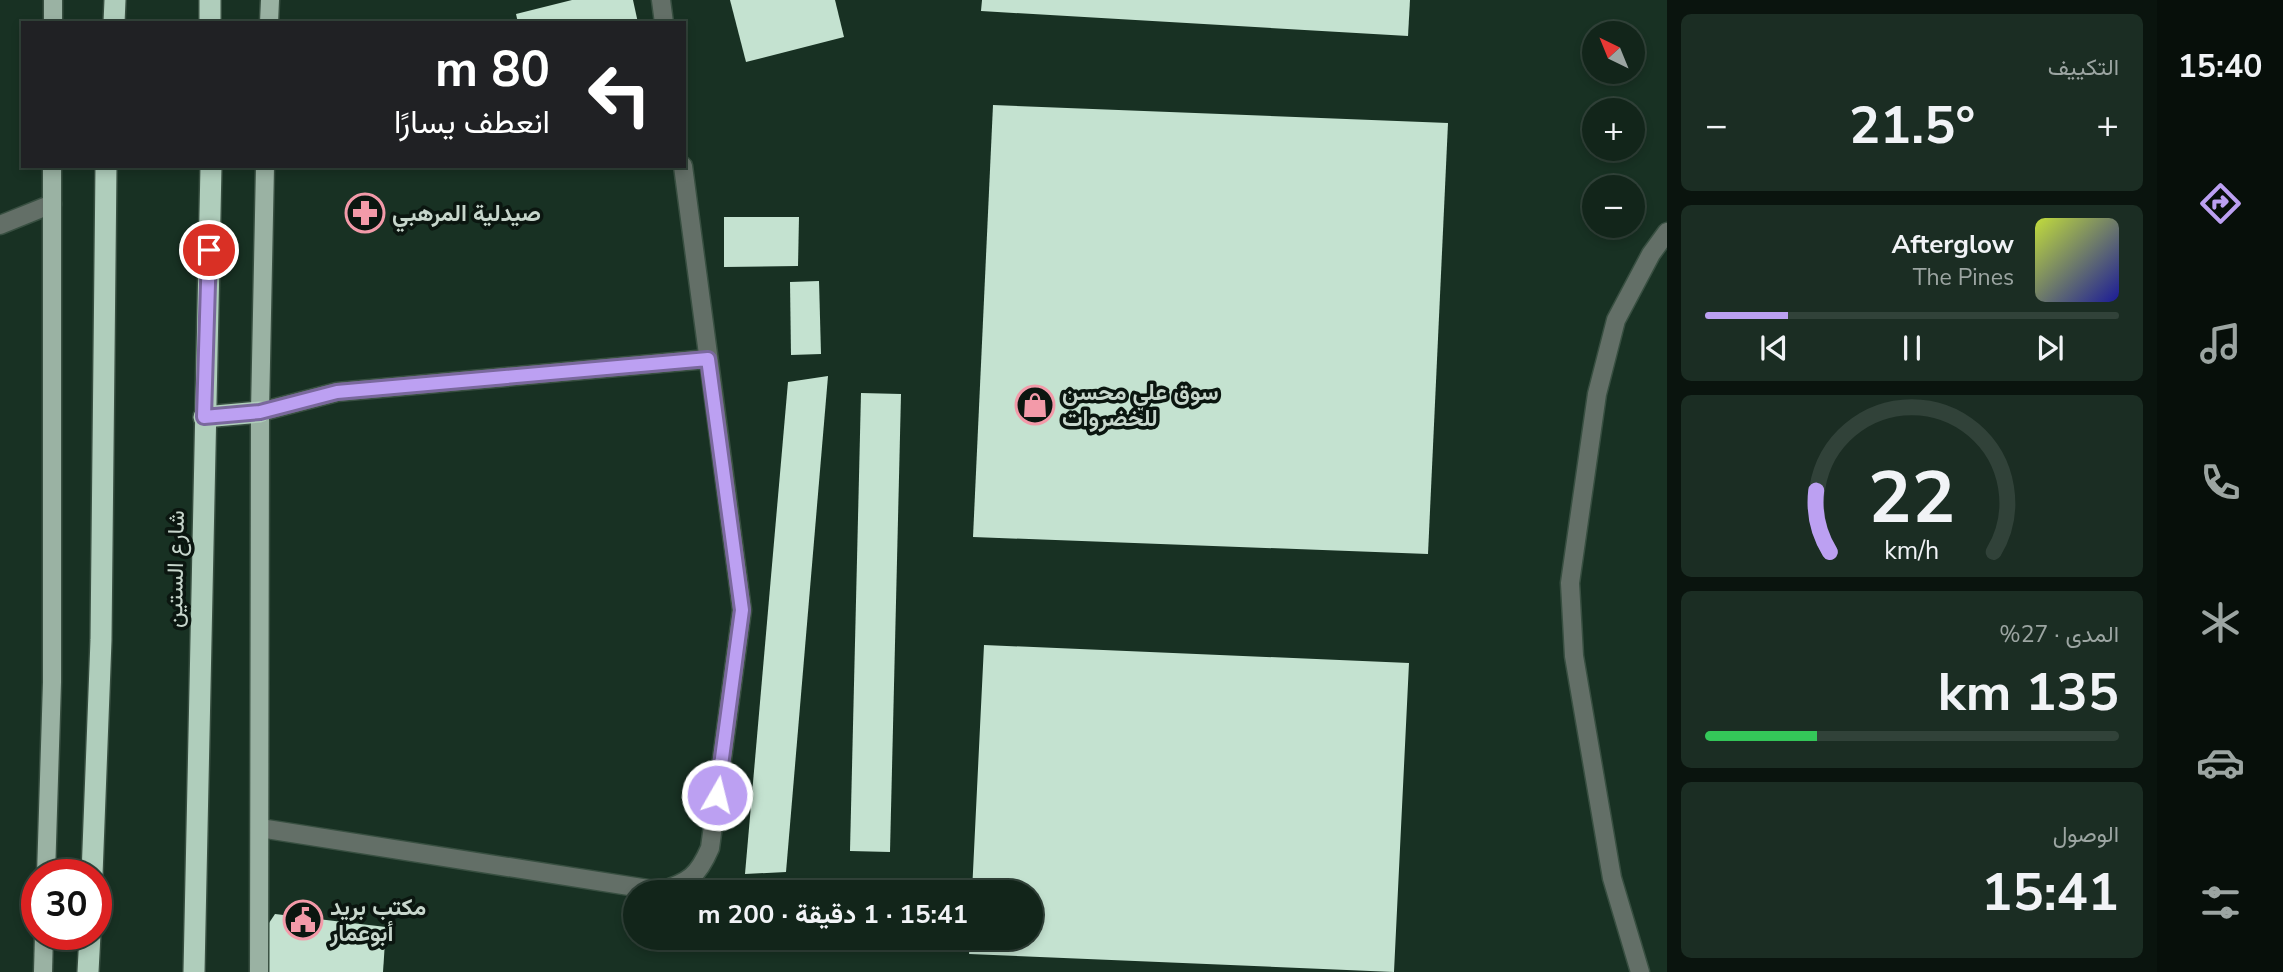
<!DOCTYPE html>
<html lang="ar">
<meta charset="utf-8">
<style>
body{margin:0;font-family:"Nunito Sans",Vazirmatn,sans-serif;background:#1b2d23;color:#f1f3f6;direction:rtl;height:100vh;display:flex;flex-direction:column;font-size:26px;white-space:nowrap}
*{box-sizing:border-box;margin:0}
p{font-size:23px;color:#9ca5a2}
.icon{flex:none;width:38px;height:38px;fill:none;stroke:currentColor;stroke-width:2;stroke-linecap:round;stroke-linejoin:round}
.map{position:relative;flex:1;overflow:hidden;direction:ltr}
.drawer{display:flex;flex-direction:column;gap:14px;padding:14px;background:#0a140e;width:490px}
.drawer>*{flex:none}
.hud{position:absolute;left:21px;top:21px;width:665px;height:147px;border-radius:0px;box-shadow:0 4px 10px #0003,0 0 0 2px #314239;direction:rtl;background:#202124;color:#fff;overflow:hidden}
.needle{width:46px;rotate:317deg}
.controls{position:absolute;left:1582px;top:21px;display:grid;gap:14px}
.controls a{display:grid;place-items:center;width:63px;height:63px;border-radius:50%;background:#12251a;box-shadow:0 4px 10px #0003,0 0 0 2px #314239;font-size:35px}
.speed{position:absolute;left:21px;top:859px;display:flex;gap:14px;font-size:35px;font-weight:700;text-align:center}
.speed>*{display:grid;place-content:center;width:91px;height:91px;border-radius:50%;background:#12251a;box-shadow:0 4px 10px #0003,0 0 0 2px #314239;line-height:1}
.speed .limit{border:10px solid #d22;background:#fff;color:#111}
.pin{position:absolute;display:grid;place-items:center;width:60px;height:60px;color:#fff;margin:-30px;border:4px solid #fff;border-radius:50%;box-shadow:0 2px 7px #0007}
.me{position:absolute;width:77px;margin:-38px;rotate:8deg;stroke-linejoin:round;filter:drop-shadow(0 0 5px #0008)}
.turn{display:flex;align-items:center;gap:24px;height:147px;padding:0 21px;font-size:32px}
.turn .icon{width:91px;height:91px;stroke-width:2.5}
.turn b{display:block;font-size:49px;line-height:60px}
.big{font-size:52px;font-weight:700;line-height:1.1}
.drawer .card{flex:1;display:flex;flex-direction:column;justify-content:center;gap:10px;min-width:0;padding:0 24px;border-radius:10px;background:#1b2d23}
.drawer .dial{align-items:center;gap:0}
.dial svg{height:182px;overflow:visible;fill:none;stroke:#314239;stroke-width:7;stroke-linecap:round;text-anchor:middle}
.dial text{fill:#f1f3f6;stroke:none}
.song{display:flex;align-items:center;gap:21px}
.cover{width:84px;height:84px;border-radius:10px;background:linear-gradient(135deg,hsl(70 70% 55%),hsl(240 70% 35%))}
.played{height:7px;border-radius:4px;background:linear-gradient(90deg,#bca0f2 20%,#314239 20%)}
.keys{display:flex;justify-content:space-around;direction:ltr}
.heat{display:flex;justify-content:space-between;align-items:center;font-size:38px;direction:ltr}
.charge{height:10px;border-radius:5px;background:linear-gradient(90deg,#34c759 27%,#314239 0)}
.trip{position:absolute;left:623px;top:880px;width:420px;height:70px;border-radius:35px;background:#12251a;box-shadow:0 4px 10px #0003,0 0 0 2px #314239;font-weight:700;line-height:70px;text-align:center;direction:rtl}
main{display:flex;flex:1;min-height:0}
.menu{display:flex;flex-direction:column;width:126px;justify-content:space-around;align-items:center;background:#070f0a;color:#9ca5a2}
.menu .icon{width:49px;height:49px}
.menu .current{color:#bca0f2}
.menu b{font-size:32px;color:#f1f3f6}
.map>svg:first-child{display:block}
.building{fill:#c4e2d0}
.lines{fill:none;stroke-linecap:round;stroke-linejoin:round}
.minor-casing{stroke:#384f41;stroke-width:21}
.major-casing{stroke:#384f41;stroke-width:21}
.highway-casing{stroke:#384f41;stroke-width:24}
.minor{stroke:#636f67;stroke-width:18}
.major{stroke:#9ab2a3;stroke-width:18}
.highway{stroke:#afcdbb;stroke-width:21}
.route-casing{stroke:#7a689d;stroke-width:18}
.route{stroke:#bca0f2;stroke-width:12}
.labels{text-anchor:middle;stroke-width:7;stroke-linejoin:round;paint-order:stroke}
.poi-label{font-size:23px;font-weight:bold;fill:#c7d6cc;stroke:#0b1610;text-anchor:start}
.street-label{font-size:23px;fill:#c7d6cc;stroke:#0b1610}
</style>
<main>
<nav class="menu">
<b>15:40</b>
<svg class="icon current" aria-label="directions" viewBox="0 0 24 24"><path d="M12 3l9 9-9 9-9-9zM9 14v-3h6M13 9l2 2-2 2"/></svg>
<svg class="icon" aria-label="music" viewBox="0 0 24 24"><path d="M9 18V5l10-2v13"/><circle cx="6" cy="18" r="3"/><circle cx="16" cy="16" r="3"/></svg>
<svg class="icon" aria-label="phone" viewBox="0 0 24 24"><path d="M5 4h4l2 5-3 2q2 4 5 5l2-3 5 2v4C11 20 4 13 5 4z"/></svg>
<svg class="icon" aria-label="climate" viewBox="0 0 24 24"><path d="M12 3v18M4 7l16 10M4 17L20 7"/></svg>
<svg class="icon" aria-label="car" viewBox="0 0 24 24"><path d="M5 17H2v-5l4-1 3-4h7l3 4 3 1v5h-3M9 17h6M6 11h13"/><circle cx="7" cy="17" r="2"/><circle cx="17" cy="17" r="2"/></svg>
<svg class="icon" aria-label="filters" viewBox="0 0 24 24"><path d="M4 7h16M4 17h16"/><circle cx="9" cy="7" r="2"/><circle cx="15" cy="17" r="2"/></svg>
</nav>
<section class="drawer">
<div class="card"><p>التكييف</p>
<div class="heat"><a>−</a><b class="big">21.5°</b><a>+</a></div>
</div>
<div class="card">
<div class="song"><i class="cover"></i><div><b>Afterglow</b><p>The Pines</p></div></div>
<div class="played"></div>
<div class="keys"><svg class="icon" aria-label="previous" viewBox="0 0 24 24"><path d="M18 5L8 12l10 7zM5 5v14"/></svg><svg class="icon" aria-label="pause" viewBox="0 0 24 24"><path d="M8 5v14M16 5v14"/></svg><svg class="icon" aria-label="next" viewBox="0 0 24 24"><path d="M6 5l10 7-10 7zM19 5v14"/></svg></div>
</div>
<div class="card dial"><svg viewBox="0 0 100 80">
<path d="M14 69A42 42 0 1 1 86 69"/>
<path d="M14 69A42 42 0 0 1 8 42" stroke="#bca0f2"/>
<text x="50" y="56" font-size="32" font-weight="700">22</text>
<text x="50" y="72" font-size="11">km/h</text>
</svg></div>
<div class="card"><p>المدى · 27%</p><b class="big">135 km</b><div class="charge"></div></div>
<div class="card"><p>الوصول</p><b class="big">15:41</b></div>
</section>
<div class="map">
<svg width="1667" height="972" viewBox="0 0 1667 972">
<rect width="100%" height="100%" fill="#183123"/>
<g class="building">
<polygon points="572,0 633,0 638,23 518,23 516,14"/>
<polygon points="730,0 835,0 844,37 746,62"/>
<polygon points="982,0 1410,0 1408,36 981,11"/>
<polygon points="993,105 1448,123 1428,554 973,537"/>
<polygon points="724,217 799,217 798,266 724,267"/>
<polygon points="819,281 821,354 791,355 790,282"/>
<polygon points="828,376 786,872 745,874 788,382"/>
<polygon points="861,393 901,394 890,852 850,851"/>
<polygon points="984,645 1409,663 1394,972 969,954 970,938 1031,938 1031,892 972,892"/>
<polygon points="275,914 386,927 383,972 268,972 269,923"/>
</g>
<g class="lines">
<defs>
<g id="minor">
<polyline points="661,0 664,23"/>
<polyline points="0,225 52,204"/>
<polyline points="260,412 337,392 708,359"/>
<path d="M260,828L661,891C689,882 698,876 710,848L742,610L683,166"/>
<polyline points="1640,972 1612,878 1574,656 1570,583 1597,394 1616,320 1651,254 1667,232"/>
</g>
<g id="major">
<polyline points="53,23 53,0"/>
<polyline points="269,23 270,0"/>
<polyline points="46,875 52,682 52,166"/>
<polyline points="43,972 44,934"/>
<polyline points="259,972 260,412 265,166"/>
</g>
<g id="highway">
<polyline points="210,0 210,23"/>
<polyline points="114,23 115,0"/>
<polyline points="204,417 260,412"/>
<polyline points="92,875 101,640 106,166"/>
<polyline points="88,972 90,934"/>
<polyline points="194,972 211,166"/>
</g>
</defs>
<use href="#minor" class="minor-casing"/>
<use href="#major" class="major-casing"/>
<use href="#highway" class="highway-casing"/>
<use href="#minor" class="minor"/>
<use href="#major" class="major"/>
<use href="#highway" class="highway"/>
</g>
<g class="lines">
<defs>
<polyline id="route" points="209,250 204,417 260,412 337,392 708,359 742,610 717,795"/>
</defs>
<use href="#route" class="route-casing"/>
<use href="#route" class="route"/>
</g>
<defs>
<symbol id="pharmacy-ring" viewBox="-11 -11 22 22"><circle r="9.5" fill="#0b1610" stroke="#f39aa9" stroke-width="1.5"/><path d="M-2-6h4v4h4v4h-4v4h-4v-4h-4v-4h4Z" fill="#f39aa9"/></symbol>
<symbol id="shop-ring" viewBox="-11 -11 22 22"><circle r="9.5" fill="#0b1610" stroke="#f39aa9" stroke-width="1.5"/><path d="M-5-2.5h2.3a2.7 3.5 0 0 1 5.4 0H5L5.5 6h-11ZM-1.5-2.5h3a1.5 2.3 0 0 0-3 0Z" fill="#f39aa9"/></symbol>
<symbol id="civic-ring" viewBox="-11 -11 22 22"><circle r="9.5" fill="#0b1610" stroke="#f39aa9" stroke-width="1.5"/><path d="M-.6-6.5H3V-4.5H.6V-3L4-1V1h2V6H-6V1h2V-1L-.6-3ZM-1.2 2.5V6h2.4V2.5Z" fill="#f39aa9"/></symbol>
</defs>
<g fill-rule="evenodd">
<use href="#pharmacy-ring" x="343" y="191" width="44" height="44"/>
<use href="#shop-ring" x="1013" y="383" width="44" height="44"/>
<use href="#civic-ring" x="281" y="898" width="44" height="44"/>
</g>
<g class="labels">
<g class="poi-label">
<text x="392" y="221">صيدلية المرهبي</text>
<text x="1062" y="400">سوق علي محسن<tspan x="1062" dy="26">للخضروات</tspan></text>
<text x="330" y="915">مكتب بريد<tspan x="330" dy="26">أبوعمار</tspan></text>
</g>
<g class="street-label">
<text transform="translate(175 569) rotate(-89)" y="8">شارع الستين</text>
</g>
</g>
</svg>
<div class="controls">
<a><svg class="needle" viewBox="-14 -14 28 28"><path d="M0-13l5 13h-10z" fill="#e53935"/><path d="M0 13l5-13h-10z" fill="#9ca5a2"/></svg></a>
<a>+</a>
<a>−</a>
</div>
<div class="speed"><div class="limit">30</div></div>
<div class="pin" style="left:209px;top:250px;background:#d93025"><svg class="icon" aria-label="arrive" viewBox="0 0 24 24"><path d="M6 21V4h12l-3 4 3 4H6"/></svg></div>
<svg class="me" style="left:717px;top:795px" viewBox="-20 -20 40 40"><circle r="17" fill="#bca0f2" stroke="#fff" stroke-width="3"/><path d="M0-11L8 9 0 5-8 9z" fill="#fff"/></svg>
<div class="trip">15:41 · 1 دقيقة · 200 m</div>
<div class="hud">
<div class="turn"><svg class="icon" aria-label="left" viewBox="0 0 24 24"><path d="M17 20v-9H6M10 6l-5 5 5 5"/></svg><div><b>80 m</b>انعطف يسارًا</div></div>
</div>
</div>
</main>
